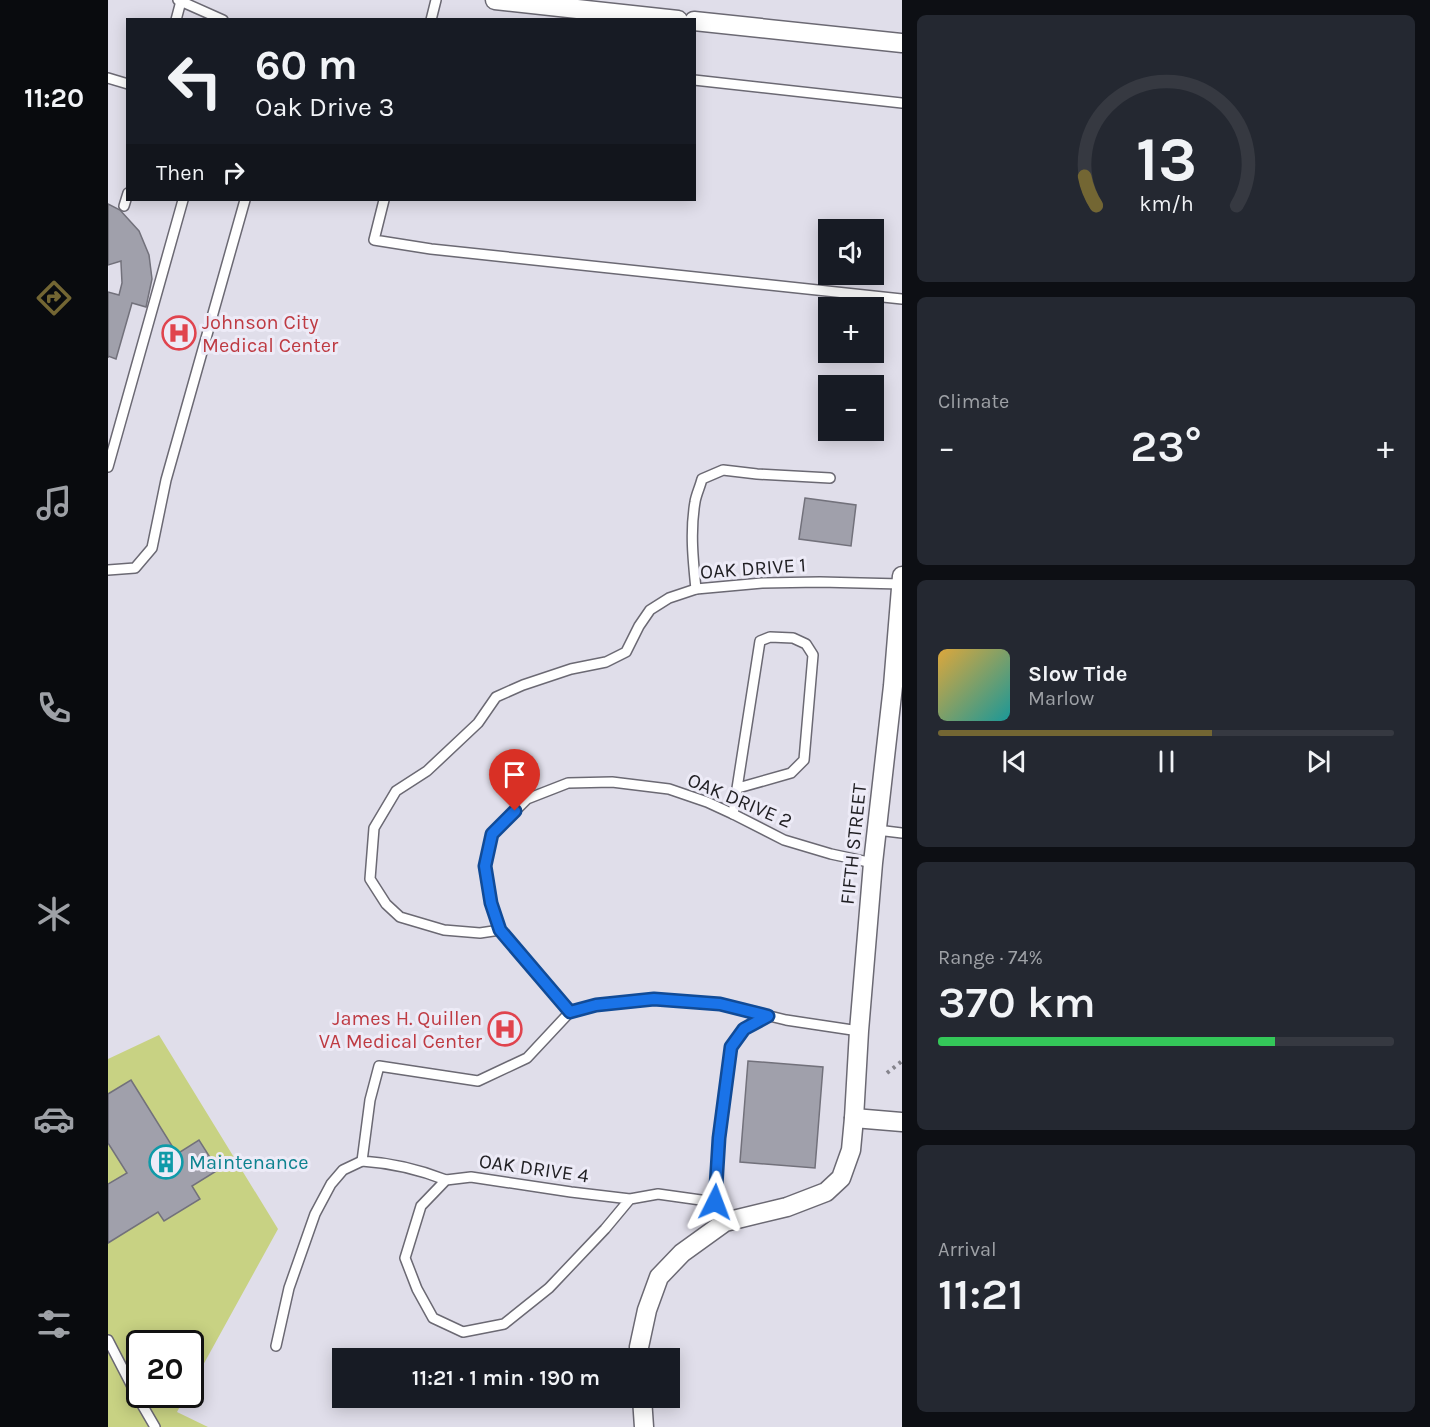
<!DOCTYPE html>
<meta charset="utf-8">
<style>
body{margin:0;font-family:Karla,sans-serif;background:#242831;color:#f1f3f6;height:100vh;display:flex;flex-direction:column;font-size:22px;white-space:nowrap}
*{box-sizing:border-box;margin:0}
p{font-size:20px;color:#9ea1a6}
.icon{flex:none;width:33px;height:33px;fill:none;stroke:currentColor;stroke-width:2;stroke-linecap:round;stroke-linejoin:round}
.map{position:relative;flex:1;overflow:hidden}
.panel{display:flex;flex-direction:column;gap:15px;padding:15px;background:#0d0f14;width:528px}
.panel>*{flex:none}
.guide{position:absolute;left:18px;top:18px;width:570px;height:183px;border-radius:0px;box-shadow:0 3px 15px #0003;background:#171b24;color:#f1f3f6;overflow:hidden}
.controls{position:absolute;left:710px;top:219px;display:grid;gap:12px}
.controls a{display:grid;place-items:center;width:66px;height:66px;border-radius:0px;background:#171b24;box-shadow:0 3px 15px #0003;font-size:30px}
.speed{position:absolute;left:18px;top:1330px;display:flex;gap:12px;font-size:30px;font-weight:700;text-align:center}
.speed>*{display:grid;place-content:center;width:78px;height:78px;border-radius:50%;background:#171b24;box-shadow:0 3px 15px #0003;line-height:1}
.speed .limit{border:3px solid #111;border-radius:9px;background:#fff;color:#111}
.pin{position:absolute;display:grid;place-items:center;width:51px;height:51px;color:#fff;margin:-62px -26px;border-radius:50% 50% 50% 0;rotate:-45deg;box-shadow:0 0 6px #0007}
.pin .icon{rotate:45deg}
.me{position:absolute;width:66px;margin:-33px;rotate:3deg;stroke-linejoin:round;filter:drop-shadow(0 0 4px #0008)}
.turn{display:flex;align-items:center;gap:21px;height:126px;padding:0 30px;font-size:27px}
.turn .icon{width:78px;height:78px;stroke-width:2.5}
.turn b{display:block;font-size:42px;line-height:51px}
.then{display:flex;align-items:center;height:57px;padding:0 30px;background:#0003;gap:12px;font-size:22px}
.big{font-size:45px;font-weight:600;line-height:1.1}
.panel .widget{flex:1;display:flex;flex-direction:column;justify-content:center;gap:9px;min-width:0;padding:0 21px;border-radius:9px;background:#242831}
.panel .dial{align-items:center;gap:0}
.dial svg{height:156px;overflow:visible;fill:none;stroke:#363941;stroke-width:7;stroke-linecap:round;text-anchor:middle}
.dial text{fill:#f1f3f6;stroke:none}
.song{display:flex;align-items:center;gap:18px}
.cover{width:72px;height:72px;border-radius:9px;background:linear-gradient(135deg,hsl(40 70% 55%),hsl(180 70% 35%))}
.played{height:6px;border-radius:3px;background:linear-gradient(90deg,#736633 60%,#363941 60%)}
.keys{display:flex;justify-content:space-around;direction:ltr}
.heat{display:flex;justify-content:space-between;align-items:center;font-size:33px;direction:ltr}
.charge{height:9px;border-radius:4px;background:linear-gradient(90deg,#34c759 74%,#363941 0)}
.trip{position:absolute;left:224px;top:1348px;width:348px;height:60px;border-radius:0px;background:#171b24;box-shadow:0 3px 15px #0003;font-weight:600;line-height:60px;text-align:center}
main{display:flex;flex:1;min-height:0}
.dock{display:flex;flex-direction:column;width:108px;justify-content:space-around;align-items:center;background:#090b0e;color:#9ea1a6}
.dock .icon{width:42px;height:42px}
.dock .current{color:#736633}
.dock b{font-size:27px;color:#f1f3f6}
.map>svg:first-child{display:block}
.green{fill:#c8d283}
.building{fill:#a0a0ab;stroke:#72717b;stroke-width:1.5}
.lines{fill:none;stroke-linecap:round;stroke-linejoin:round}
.service-casing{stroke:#6b6973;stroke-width:12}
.minor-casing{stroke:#6b6973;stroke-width:21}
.path{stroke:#85848c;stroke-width:4;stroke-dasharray:3 4.5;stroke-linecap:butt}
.service{stroke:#fff;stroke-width:9}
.minor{stroke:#fff;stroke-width:18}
.route-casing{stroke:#114b97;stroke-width:15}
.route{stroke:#1a73e8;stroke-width:10}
.labels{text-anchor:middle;stroke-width:6;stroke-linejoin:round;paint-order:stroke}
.health-label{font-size:20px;fill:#be3a42;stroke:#edebf7;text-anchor:start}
.street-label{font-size:20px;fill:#201f23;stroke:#edebf7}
.culture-label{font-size:20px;fill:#0d838f;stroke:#edebf7;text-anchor:start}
</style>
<main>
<nav class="dock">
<b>11:20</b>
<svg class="icon current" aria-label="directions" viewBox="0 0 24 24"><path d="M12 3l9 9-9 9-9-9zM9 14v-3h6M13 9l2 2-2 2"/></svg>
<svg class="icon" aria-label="music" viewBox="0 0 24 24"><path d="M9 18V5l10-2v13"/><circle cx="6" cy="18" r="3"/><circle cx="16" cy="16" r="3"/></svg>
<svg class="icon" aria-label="phone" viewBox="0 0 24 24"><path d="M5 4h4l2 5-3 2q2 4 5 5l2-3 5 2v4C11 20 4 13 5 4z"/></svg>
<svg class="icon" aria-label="climate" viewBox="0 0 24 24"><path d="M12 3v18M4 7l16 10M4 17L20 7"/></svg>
<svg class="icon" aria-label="car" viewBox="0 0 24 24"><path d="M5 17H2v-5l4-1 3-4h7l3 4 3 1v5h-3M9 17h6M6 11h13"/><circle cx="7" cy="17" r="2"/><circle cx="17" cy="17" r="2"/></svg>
<svg class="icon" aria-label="filters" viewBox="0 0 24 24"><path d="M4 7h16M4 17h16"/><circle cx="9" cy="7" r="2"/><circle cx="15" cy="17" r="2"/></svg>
</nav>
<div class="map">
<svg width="794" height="1427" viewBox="0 0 794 1427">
<rect width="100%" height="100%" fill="#e0deea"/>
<polygon class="green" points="51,1035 170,1229 83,1387 82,1344 32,1344 32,1395 78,1395 69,1412 100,1427 0,1427 0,1059"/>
<g class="building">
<polygon points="0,204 12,210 31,231 41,255 44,279 38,307 24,303 8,359 0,356 0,358 0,292 11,295 14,283 13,263 13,261 0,265"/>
<polygon points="697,498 748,505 743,546 691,539"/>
<polygon points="640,1061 715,1067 707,1168 632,1162"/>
<polygon points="23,1080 69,1154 91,1140 110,1170 84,1186 92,1199 56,1221 50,1212 0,1243 0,1184 19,1173 0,1143 0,1094"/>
</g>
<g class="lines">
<defs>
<g id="service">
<polyline points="70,0 115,20"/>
<polyline points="68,20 73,1"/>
<polyline points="323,20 328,0"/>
<polyline points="0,78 20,84"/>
<polyline points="586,80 794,103"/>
<polyline points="276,200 266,240 323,249 794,299"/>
<polyline points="16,206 20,193"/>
<polyline points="0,467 75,200"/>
<polyline points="0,570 27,568 44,548 58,480 137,200"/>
<path d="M588,589C585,560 582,531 587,502C588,495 592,487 594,479L615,470L649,474L722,478"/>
<polyline points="625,814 652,641 662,637 685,638 698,644 705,655 696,760 683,773 630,788"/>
<polyline points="769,830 794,833"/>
<polyline points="392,930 372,933 336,930 292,917 278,904 262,879 266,828 288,791 319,771 370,723 388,697 415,685 463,669 498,662 518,652 531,626 542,610 561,598 588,589 654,583 712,582 793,584"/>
<polyline points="462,1012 392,930 383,903 377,866 384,834 419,799 460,783 504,782 561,789 599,802 625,814 676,840 723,854 765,863"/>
<path d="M338,1180C310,1169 284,1163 254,1161L262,1100L271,1066L370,1081L419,1058L462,1012L488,1005L546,999L612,1004L678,1020L751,1031"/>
<polyline points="522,1199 463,1192 363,1177 338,1180 313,1206 297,1258 309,1289 325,1318 355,1332 396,1324 441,1288 497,1229 522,1199 550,1194 607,1202 617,1222"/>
<polyline points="607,1202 611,1138 623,1047 636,1029 660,1016"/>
<polyline points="0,1340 29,1396 47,1427"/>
<polyline points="168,1346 181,1288 207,1214 223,1184 235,1170 254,1161"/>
</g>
<g id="minor">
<polyline points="387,0 570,20"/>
<polyline points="586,21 794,43"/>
<polyline points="746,1118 794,1122"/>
<polyline points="531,1359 531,1347 539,1310 551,1277 574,1253 617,1222 679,1207 718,1192 733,1178 743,1150 746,1118 751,1031 765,863 785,686 794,576"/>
<polyline points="534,1398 536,1427"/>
</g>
</defs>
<use href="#service" class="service-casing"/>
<use href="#minor" class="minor-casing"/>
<polyline class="path" points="779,1073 794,1061"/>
<use href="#service" class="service"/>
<use href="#minor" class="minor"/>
</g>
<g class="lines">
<defs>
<polyline id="route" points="407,811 384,834 377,866 383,903 392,930 462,1012 488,1005 546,999 612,1004 660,1016 636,1029 623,1047 611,1138 607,1202"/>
</defs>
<use href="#route" class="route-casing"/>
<use href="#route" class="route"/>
</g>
<defs>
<symbol id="hospital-ring" viewBox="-11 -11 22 22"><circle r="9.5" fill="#edebf7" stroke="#e0444e" stroke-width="1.5"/><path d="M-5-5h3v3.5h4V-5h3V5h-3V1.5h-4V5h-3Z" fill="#e0444e"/></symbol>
<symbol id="building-ring" viewBox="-11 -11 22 22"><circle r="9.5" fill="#edebf7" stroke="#0f9aa8" stroke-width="1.5"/><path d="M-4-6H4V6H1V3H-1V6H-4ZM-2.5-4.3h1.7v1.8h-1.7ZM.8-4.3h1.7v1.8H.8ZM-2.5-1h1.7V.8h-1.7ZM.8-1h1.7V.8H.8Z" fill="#0f9aa8"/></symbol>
</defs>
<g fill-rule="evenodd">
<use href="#hospital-ring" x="52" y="314" width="38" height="38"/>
<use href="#hospital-ring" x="378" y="1010" width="38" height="38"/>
<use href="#building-ring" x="39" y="1143" width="38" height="38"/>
</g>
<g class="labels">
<g class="health-label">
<text x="94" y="329">Johnson City<tspan x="94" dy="23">Medical Center</tspan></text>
<text x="374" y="1025" text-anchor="end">James H. Quillen<tspan x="374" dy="23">VA Medical Center</tspan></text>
</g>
<g class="street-label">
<text transform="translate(645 568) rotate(-4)" y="7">OAK DRIVE 1</text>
<text transform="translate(632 800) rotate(23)" y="7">OAK DRIVE 2</text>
<text transform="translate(745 844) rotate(-84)" y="7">FIFTH STREET</text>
<text transform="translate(426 1168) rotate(8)" y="7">OAK DRIVE 4</text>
</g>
<g class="culture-label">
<text x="81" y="1169">Maintenance</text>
</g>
</g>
</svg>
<div class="controls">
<a><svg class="icon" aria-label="sound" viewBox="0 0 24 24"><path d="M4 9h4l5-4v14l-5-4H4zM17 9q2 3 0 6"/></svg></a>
<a>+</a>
<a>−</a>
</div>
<div class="speed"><div class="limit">20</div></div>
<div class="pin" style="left:407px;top:811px;background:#d93025"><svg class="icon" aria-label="arrive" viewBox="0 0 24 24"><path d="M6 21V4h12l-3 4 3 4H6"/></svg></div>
<svg class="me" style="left:607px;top:1202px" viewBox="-20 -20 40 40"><path d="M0-17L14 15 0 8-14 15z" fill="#1a73e8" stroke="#fff" stroke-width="4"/></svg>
<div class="trip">11:21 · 1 min · 190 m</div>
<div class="guide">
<div class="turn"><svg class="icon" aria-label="left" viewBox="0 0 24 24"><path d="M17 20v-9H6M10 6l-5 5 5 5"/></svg><div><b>60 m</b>Oak Drive 3</div></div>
<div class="then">Then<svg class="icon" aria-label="right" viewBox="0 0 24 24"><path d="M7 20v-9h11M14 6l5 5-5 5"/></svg></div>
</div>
</div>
<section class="panel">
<div class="widget dial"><svg viewBox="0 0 100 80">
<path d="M14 69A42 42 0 1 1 86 69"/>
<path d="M14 69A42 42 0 0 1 8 54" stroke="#736633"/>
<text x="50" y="56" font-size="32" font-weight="700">13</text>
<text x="50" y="72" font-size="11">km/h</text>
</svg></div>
<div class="widget"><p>Climate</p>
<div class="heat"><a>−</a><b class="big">23°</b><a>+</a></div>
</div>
<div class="widget">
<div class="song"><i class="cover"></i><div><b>Slow Tide</b><p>Marlow</p></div></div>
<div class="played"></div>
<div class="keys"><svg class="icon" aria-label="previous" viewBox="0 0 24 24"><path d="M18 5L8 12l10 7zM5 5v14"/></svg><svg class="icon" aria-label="pause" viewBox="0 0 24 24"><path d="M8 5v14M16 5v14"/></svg><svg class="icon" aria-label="next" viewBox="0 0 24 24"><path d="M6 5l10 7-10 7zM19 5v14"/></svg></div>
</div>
<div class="widget"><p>Range · 74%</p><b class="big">370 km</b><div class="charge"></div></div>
<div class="widget"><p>Arrival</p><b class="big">11:21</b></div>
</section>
</main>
